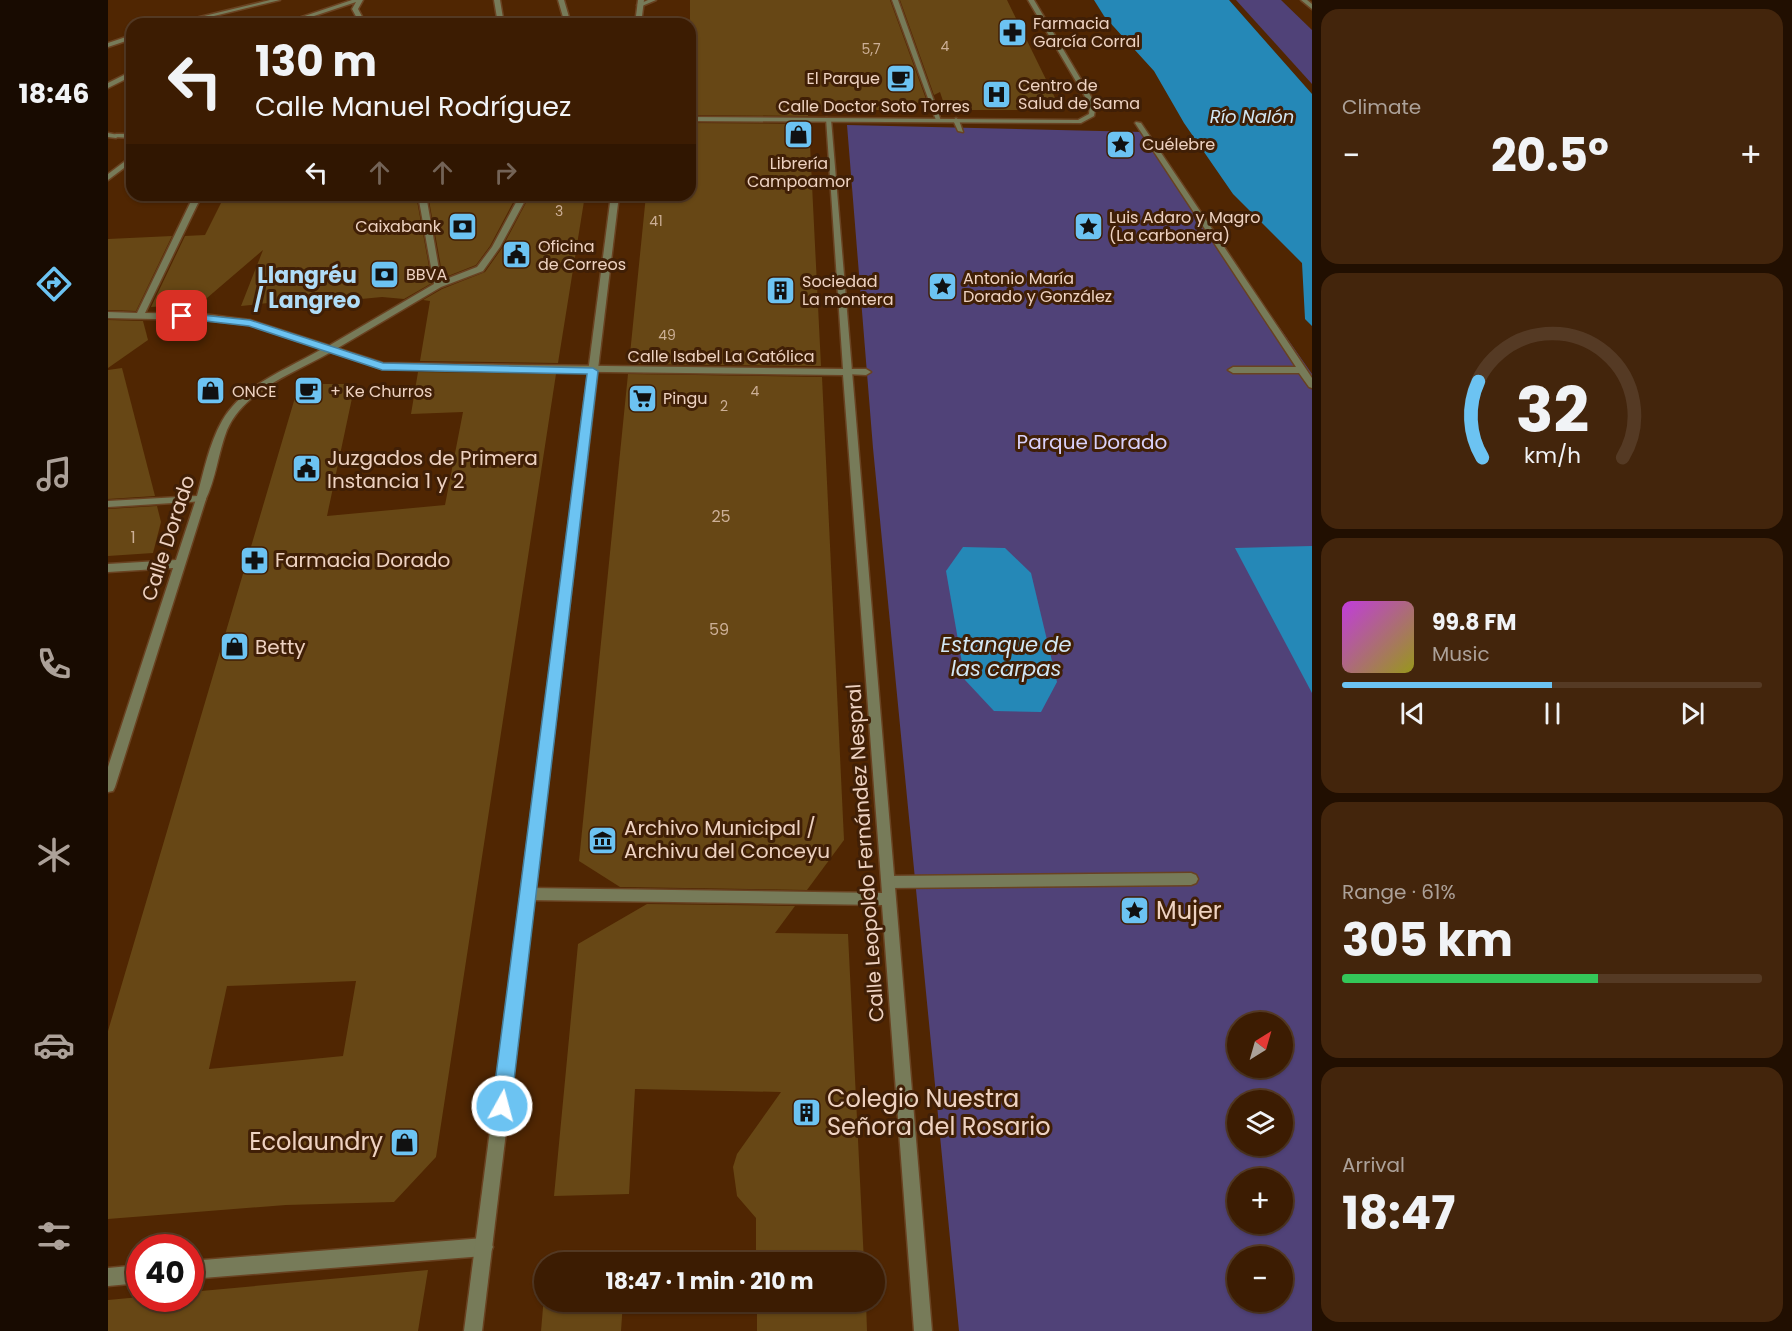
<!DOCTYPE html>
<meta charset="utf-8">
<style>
body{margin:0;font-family:Poppins,sans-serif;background:#43250c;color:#f1f3f6;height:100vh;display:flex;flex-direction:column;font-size:22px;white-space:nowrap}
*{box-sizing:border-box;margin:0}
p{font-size:20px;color:#aca199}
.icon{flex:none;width:33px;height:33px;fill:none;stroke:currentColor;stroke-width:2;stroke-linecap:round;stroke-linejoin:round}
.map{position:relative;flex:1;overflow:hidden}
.sheet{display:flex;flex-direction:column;gap:9px;padding:9px;background:#210f01;width:480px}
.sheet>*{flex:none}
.guide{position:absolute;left:18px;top:18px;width:570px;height:183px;border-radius:18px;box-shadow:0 2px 4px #0004,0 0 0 2px #553a24;background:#3c1c02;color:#f1f3f6;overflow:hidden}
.needle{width:39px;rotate:37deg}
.fabs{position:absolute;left:1119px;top:1012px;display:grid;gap:12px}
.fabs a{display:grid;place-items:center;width:66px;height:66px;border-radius:50%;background:#3c1c02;box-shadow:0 2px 4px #0004,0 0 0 2px #553a24;font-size:30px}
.speed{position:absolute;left:18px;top:1234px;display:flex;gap:12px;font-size:30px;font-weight:700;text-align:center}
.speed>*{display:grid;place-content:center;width:78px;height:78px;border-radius:50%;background:#3c1c02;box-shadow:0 2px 4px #0004,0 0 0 2px #553a24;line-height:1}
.speed .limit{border:9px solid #d22;background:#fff;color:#111}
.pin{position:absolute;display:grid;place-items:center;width:51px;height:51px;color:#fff;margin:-26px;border-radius:12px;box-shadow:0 3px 9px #0006}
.me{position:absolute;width:66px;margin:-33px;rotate:7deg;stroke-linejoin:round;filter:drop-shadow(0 0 4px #0008)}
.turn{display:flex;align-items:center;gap:21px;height:126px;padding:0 30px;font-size:27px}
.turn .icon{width:78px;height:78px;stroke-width:2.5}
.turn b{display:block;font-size:42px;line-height:51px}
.lanes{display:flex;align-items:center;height:57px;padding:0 30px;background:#0003;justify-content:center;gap:30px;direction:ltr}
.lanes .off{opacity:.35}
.big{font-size:45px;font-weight:700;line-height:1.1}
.sheet .widget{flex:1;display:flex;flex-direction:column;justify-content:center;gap:9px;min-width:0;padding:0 21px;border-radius:18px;background:#43250c}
.sheet .dial{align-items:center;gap:0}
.dial svg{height:156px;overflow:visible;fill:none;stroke:#553a24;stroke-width:7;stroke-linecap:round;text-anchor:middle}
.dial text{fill:#f1f3f6;stroke:none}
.song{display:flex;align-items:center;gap:18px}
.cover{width:72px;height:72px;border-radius:9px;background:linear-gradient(135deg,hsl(290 70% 55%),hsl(60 70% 35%))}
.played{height:6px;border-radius:3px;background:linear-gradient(90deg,#6cc3f2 50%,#553a24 50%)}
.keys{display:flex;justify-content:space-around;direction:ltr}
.heat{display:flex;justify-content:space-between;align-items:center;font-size:33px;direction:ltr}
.charge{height:9px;border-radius:4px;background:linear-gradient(90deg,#34c759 61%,#553a24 0)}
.trip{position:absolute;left:426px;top:1252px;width:351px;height:60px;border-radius:30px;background:#3c1c02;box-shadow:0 2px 4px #0004,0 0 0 2px #553a24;font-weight:700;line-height:60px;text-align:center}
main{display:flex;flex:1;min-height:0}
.dock{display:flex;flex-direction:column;width:108px;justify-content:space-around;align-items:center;background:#180b01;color:#aca199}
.dock .icon{width:42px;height:42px}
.dock .selected{color:#6cc3f2}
.dock b{font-size:27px;color:#f1f3f6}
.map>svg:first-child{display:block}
.green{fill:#504278;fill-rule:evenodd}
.water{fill:#2588b7}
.building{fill:#674715;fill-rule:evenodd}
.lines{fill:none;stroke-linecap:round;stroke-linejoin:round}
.pedestrian-casing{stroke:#694221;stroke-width:3}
.minor-casing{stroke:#694221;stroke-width:3}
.tertiary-casing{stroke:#694221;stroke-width:3}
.pedestrian{fill:#777b59;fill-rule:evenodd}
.minor{fill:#777b59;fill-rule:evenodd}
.tertiary{fill:#777b59;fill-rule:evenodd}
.route{fill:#6cc3f2;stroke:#467f9d;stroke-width:1.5}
.labels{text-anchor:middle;stroke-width:6;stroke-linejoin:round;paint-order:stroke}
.far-number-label{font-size:14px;fill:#ccaf96}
.far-poi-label{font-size:16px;fill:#eed2c1;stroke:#401f06;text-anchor:start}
.far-street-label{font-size:16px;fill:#eed2c1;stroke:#401f06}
.number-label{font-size:16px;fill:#ccaf96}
.far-water-label{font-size:18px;font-style:italic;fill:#d2e7f4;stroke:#401f06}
.park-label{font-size:20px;fill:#d9d1fa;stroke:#401f06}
.poi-label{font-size:20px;fill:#eed2c1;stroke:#401f06;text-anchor:start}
.street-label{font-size:20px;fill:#eed2c1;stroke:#401f06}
.water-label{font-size:21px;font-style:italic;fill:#d2e7f4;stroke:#401f06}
.far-district-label{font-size:22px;font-weight:bold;fill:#afdcf7;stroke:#401f06}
.near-poi-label{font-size:24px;fill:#eed2c1;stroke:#401f06;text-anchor:start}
</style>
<main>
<nav class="dock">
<b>18:46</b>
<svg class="icon selected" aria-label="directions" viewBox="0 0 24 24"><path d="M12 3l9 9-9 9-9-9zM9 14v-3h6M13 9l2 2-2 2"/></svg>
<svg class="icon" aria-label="music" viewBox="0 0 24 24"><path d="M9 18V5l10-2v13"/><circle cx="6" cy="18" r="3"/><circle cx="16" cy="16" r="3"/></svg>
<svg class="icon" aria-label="phone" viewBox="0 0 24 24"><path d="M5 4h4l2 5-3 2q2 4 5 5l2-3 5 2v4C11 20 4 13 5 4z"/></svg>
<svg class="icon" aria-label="climate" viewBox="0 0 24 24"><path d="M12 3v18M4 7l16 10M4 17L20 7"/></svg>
<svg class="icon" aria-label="car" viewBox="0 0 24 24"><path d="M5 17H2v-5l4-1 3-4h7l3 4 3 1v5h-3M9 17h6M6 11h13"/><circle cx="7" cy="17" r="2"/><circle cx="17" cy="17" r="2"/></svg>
<svg class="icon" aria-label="filters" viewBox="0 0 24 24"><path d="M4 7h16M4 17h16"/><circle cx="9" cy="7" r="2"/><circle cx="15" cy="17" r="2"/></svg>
</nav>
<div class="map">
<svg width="1204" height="1331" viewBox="0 0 1204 1331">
<rect width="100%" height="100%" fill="#502602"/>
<g class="green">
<polygon points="1128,0 1173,0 1204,30 1204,84"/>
<path d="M739,125L1035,132L1204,374V1331H851L765,448ZM1130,1023H1174V1068H1130ZM1130,1101H1174V1146H1130ZM1130,1179H1174V1224H1130ZM1130,1257H1174V1302H1130Z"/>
</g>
<g class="water">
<polygon points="986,0 1121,0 1204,94 1204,326 1197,319 1194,263 1125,194 1076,123 1046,71 996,16"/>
<polygon points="1204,546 1204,693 1127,548"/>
<polygon points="855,547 897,548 923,573 949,682 933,712 886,711 857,680 838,571"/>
</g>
<g class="building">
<polygon points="582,0 782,0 818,99 795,110 700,110 700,116 582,115"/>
<polygon points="792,0 899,0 953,110 838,110 832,92 826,95"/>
<polygon points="582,123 701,124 713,366 521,364 538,195 582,195"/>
<polygon points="117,195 308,195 324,283 296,299 274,297 169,307 170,302 133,306 155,250 92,304 43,307 77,236 97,235"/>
<polygon points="320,195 409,195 382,246 368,265 335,278"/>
<polygon points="422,195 477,195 450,363 312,361 322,301 315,300 334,289 377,272 394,248"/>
<polygon points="64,236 28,311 0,310 0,239"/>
<polygon points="0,320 35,321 40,340 0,368"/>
<polygon points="14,368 47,496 0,499 0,370"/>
<path d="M310,372L448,374L328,1157L286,1202L178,1205L0,1219V1031L191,384H247L219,516L337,505L355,412L303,414ZM248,981L235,1056L101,1069L119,986Z"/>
<polygon points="520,374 714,377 736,840 699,890 512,887 471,861"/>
<polygon points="49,506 53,522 45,553 0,556 0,509"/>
<polygon points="539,904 687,906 667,933 740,934 756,1263 648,1263 648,1218 629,1196 625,1167 629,1154 673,1092 527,1089 521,1194 446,1196 470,944"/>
<polygon points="518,1252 517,1263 440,1263 440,1259"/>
<polygon points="320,1270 310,1331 0,1331 0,1300 32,1297 32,1299 82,1299 82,1292"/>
<polygon points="436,1296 436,1302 515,1302 513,1331 433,1331"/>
<polygon points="649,1302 758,1302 759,1331 649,1331"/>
</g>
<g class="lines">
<defs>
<g id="pedestrian">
<polygon points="244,0 255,0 250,9 258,24 252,24 244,9 248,2 182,24 173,24"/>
<polygon points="386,0 392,0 396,24 390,24"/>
<polygon points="450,0 456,0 463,24 457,24"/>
<polygon points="540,0 548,0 534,6 529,5"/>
<polygon points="848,118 851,120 855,132 850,131 845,120"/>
<polygon points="1028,122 1033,123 1204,378 1204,388 1201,387 1191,373 1125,373 1120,370 1125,367 1188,367 1027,123"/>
<polygon points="8,134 24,134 24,138 6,137 6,135"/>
<polygon points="24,156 24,162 0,180 0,174"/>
<polygon points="310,195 318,195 333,281 369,267 384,247 412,195 420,195 392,247 375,271 333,287 223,352 217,352 217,348 326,284"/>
<polygon points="741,369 758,369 763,372 758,375 738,374 736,372"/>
<polygon points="93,496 98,499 7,787 5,791 0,792 0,767 65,568 0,572 0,564 68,560 88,499"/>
<polygon points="1083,873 1088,875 1090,879 1088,883 1083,885 781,888 776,886 774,882 776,878 781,876"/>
<polygon points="376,1238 382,1241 385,1247 382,1253 376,1256 82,1279 82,1261"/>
<polygon points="32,1265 32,1283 0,1286 0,1268"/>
</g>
<g id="minor">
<polygon points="162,0 172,0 73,24 63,24"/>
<polygon points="784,0 790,0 833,121 828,120"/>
<polygon points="1193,0 1199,0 1204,4 1204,9"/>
<polygon points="24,35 24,39 0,47 0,43"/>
<polygon points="24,71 24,76 0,88 0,83"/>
<path d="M718,118L723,119L824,1331H806L774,905L420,900L415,898L413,894L415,890L420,888L774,893L735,375L274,369L223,352C188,372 136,390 119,430C110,453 108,479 97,501L0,507V501L89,496C96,471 101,444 114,421C134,385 180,369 214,349L141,325L95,320L0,318V312L29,313L86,195H94L37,313L95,314L142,320L275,363L735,369Z"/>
<polygon points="0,133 10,135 11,136 8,138 0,137"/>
</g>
<g id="tertiary">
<polygon points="530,0 536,0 533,24 527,24"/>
<polygon points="920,0 926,0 988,105 986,116 973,123 582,121 582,117 970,120 981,114 982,105"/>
<polygon points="503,195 511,195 374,1331 356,1331"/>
</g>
</defs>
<use href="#pedestrian" class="pedestrian-casing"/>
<use href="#minor" class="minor-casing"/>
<use href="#tertiary" class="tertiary-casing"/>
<use href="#pedestrian" class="pedestrian"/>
<use href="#minor" class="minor"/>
<use href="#tertiary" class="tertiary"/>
</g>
<polygon class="route" points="74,313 142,320 275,363 485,368 490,371 403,1106 400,1113 394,1115 387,1113 384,1106 479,374 274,370 141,326 71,318 71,314"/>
<defs>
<symbol id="pharmacy-square" viewBox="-11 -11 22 22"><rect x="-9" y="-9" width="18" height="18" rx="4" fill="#6cc3f2" stroke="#401f06"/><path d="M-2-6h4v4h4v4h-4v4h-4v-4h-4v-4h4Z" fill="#111"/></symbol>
<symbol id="cafe-square" viewBox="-11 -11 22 22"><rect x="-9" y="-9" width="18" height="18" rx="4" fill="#6cc3f2" stroke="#401f06"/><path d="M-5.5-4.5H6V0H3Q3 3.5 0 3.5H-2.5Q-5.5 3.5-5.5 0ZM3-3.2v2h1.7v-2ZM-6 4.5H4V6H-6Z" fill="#111"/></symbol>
<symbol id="hospital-square" viewBox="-11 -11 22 22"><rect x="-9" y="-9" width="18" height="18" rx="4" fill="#6cc3f2" stroke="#401f06"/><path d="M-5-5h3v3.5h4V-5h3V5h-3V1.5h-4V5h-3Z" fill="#111"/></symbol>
<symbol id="shop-square" viewBox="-11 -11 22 22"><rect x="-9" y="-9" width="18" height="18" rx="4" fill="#6cc3f2" stroke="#401f06"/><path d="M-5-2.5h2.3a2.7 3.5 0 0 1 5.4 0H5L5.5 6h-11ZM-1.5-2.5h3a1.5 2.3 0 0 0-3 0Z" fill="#111"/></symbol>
<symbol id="sight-square" viewBox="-11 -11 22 22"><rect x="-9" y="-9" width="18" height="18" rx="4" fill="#6cc3f2" stroke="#401f06"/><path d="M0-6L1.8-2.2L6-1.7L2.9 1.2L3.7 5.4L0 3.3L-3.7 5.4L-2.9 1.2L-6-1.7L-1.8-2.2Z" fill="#111"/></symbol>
<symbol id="bank-square" viewBox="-11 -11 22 22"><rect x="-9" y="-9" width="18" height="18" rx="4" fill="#6cc3f2" stroke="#401f06"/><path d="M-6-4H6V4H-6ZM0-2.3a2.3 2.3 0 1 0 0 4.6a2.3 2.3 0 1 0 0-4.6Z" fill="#111"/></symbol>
<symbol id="civic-square" viewBox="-11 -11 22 22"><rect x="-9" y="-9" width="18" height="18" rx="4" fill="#6cc3f2" stroke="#401f06"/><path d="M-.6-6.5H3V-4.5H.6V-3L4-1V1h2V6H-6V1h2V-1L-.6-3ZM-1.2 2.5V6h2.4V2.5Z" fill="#111"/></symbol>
<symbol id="building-square" viewBox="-11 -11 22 22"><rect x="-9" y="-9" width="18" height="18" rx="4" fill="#6cc3f2" stroke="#401f06"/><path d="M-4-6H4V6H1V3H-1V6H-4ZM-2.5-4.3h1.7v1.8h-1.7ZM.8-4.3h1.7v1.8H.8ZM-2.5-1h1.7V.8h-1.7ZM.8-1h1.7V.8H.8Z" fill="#111"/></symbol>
<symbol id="supermarket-square" viewBox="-11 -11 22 22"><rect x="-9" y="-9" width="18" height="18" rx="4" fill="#6cc3f2" stroke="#401f06"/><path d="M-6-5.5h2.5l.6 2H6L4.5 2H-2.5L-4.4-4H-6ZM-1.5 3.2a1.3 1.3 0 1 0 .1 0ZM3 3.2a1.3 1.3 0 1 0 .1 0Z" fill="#111"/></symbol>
<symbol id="museum-square" viewBox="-11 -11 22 22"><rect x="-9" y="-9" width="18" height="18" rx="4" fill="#6cc3f2" stroke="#401f06"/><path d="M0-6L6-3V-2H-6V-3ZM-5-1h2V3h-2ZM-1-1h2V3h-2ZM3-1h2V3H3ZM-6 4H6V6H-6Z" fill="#111"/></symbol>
</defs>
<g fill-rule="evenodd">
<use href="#pharmacy-square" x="888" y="16" width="33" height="33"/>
<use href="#cafe-square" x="776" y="62" width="33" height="33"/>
<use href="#hospital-square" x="872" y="78" width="33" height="33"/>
<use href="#shop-square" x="674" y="118" width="33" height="33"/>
<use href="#sight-square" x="996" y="128" width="33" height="33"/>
<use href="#bank-square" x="338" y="210" width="33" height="33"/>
<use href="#sight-square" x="964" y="210" width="33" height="33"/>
<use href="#civic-square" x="392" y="238" width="33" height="33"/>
<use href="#bank-square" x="260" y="258" width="33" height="33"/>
<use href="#sight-square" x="818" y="270" width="33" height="33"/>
<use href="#building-square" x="656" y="274" width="33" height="33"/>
<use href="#shop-square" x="86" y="374" width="33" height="33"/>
<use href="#cafe-square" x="184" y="374" width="33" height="33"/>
<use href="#supermarket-square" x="518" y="382" width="33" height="33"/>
<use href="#civic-square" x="182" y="452" width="33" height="33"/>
<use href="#pharmacy-square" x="130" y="544" width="33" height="33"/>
<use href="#shop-square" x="110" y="630" width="33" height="33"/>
<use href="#museum-square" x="478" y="824" width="33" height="33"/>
<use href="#sight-square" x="1010" y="894" width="33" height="33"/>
<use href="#building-square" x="682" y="1096" width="33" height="33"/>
<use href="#shop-square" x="280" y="1126" width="33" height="33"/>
</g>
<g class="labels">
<g class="far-number-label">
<text x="837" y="51">4</text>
<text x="763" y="54">5,7</text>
<text x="451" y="216">3</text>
<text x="548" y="226">41</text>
<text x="559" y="340">49</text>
<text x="647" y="396">4</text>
<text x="616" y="411">2</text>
</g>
<g class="far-poi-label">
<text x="925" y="29">Farmacia<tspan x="925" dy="18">García Corral</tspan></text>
<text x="772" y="84" text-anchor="end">El Parque</text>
<text x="910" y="91">Centro de<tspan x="910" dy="18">Salud de Sama</tspan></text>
<text x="1034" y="150">Cuélebre</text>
<text x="691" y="169" text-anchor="middle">Librería<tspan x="691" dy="18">Campoamor</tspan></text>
<text x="1001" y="223">Luis Adaro y Magro<tspan x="1001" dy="18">(La carbonera)</tspan></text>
<text x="333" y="232" text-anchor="end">Caixabank</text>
<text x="430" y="252">Oficina<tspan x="430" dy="18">de Correos</tspan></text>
<text x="298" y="280">BBVA</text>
<text x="855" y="284">Antonio María<tspan x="855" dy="18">Dorado y González</tspan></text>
<text x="694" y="287">Sociedad<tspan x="694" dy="18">La montera</tspan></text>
<text x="124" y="397">ONCE</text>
<text x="222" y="397">+ Ke Churros</text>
<text x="555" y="404">Pingu</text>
</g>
<g class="far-street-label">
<text x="766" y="112">Calle Doctor Soto Torres</text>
<text x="613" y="362">Calle Isabel La Católica</text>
</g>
<g class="number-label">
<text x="613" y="522">25</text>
<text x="25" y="543">1</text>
<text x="611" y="635">59</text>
</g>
<g class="far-water-label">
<text x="1144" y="123">Río Nalón</text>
</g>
<g class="park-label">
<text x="984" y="449">Parque Dorado</text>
</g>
<g class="poi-label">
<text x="219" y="465">Juzgados de Primera<tspan x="219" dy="23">Instancia 1 y 2</tspan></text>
<text x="167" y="567">Farmacia Dorado</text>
<text x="147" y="654">Betty</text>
<text x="516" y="835">Archivo Municipal /<tspan x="516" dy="23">Archivu del Conceyu</tspan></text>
</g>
<g class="street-label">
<text transform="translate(60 538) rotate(-72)" y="7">Calle Dorado</text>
<text transform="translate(757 853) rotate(-94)" y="7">Calle Leopoldo Fernández Nespral</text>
</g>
<g class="water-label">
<text x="898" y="652">Estanque de<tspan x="898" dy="24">las carpas</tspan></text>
</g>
<g class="far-district-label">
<text x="199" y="283">Llangréu<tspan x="199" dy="25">/ Langreo</tspan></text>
</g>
<g class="near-poi-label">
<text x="1048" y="919">Mujer</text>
<text x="719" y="1107">Colegio Nuestra<tspan x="719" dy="28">Señora del Rosario</tspan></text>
<text x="275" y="1150" text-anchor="end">Ecolaundry</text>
</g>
</g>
</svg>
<div class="fabs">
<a><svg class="needle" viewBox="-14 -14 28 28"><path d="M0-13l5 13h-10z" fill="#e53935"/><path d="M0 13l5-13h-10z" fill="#aca199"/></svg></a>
<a><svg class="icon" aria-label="layers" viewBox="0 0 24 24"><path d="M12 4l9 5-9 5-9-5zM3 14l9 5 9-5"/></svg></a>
<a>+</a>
<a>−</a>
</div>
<div class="speed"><div class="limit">40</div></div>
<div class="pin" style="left:74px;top:316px;background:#d93025"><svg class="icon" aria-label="arrive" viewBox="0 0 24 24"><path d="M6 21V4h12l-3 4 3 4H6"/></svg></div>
<svg class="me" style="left:394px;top:1106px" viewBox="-20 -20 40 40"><circle r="17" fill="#6cc3f2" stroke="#fff" stroke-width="3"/><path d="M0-11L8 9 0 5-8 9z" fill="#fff"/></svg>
<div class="trip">18:47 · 1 min · 210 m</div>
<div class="guide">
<div class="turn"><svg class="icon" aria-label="left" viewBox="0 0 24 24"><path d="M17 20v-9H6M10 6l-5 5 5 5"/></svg><div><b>130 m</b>Calle Manuel Rodríguez</div></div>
<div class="lanes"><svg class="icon" aria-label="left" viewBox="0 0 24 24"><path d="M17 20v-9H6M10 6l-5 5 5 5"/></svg><svg class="icon off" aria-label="ahead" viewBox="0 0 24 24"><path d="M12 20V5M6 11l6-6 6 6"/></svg><svg class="icon off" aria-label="ahead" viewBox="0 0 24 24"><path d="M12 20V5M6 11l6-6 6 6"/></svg><svg class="icon off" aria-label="right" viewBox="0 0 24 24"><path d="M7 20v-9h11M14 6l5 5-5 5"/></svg></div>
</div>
</div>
<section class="sheet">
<div class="widget"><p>Climate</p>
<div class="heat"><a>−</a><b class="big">20.5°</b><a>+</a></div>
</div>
<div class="widget dial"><svg viewBox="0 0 100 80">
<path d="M14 69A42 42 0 1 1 86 69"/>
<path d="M14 69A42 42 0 0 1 12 30" stroke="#6cc3f2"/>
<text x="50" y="56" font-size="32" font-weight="700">32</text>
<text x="50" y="72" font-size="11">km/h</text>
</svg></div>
<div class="widget">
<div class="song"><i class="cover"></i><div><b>99.8 FM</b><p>Music</p></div></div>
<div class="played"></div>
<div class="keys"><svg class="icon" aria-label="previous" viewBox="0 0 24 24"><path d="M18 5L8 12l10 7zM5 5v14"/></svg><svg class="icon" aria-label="pause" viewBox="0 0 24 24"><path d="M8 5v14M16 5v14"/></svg><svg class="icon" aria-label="next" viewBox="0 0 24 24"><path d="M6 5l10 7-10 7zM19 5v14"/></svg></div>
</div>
<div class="widget"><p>Range · 61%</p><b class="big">305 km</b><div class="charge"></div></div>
<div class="widget"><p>Arrival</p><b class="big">18:47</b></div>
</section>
</main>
